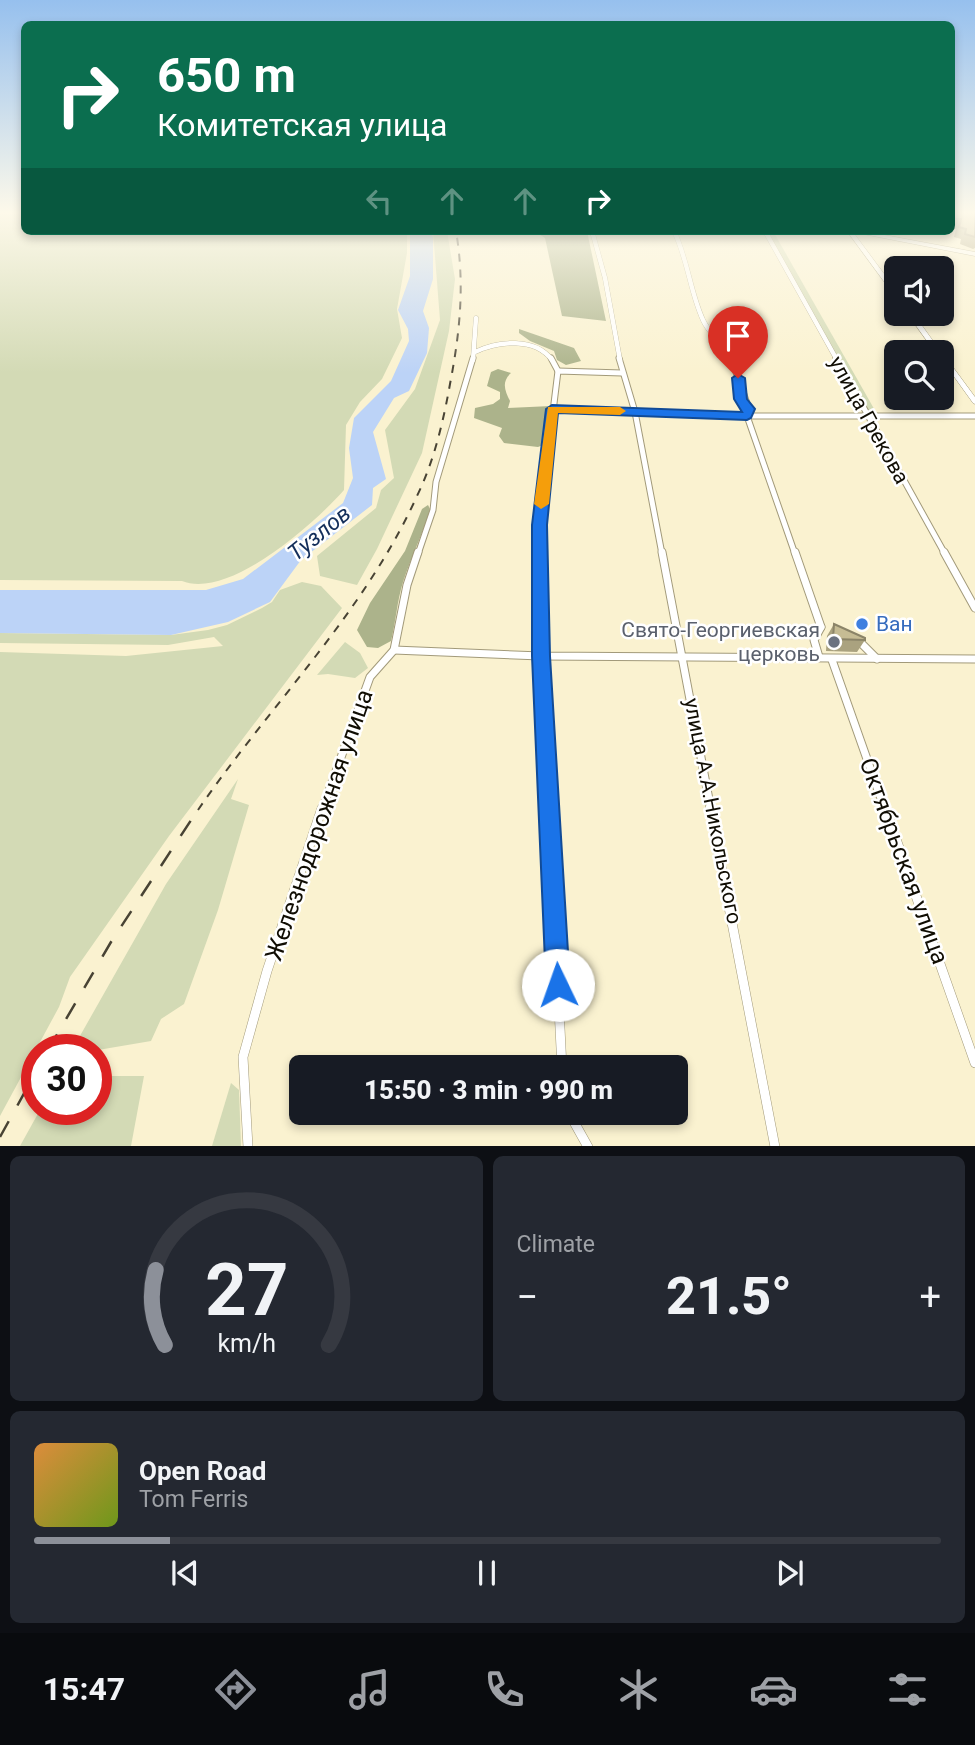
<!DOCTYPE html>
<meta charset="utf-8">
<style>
body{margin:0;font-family:Roboto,sans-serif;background:#242831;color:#f1f3f6;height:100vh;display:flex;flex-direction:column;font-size:26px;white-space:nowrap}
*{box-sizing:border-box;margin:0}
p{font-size:23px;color:#9ea1a6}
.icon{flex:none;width:38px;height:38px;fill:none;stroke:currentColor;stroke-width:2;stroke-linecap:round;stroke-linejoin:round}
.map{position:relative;height:1146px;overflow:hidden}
.side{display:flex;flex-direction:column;gap:10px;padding:10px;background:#0d0f14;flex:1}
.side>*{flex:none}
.hud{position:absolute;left:21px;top:21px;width:934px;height:214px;border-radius:10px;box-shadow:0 4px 10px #0003;background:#0b6e4f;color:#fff;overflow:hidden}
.fabs{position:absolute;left:884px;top:256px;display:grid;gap:14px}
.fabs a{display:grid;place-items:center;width:70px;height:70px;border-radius:10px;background:#171b24;box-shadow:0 4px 10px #0003;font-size:35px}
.speed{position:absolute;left:21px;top:1034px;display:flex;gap:14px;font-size:35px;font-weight:700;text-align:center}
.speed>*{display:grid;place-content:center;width:91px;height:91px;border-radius:50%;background:#171b24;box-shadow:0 4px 10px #0003;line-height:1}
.speed .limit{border:10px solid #d22;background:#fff;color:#111}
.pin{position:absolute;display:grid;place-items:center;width:60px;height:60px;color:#fff;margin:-72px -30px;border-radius:50% 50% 50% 0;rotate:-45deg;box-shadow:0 0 7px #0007}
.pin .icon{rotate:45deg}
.me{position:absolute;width:77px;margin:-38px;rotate:357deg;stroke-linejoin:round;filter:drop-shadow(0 0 5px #0008)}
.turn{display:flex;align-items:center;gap:24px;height:147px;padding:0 21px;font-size:32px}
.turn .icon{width:91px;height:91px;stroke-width:2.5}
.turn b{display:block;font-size:49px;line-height:60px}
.lanes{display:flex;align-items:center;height:66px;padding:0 21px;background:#0003;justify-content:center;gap:35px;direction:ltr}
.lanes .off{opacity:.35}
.big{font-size:52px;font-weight:800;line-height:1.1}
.side .card{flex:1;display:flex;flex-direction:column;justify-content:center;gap:10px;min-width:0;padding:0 24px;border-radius:10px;background:#242831}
.side .dial{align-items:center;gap:0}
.dial svg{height:182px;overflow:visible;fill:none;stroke:#363941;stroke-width:7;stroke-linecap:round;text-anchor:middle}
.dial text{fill:#f1f3f6;stroke:none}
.song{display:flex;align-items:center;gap:21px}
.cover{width:84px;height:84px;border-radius:10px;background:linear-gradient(135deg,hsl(30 70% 55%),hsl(80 70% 35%))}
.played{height:7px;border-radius:4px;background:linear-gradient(90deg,#8c9099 15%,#363941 15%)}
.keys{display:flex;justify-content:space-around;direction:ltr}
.heat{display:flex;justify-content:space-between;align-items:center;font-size:38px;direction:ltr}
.side .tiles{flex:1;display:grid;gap:10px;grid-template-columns:1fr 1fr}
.card:last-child{grid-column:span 2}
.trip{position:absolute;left:289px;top:1055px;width:399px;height:70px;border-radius:10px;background:#171b24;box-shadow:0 4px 10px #0003;font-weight:800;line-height:70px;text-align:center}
.menu{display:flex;height:112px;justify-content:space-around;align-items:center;background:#090b0e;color:#9ea1a6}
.menu .icon{width:49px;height:49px}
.menu .selected{color:#8c9099}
.menu b{font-size:32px;color:#f1f3f6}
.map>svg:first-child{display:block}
.green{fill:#d3dab5}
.forest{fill:#acb38b}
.water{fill:#bcd3f7}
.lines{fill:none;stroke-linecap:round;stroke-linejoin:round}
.street-far3-casing{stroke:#a29a7a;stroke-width:5}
.street-far2-casing{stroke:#a29a7a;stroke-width:7}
.street-far1-casing{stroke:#a29a7a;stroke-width:9}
.street-casing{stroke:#a29a7a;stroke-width:10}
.secondary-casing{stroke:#a29a7a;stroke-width:1}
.street-far3{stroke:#fff;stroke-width:4.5}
.street-far2{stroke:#fff;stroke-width:5}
.street-far1{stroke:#fff;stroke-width:7}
.street{stroke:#fff;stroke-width:9}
.secondary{fill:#fff;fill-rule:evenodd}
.rail-far1{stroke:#484334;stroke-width:2;stroke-dasharray:8 8;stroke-linecap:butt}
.rail{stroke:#484334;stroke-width:2.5;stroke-dasharray:18 18;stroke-linecap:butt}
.wall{fill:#aaa27f}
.building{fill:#c6bc94;stroke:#8b8468;stroke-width:2}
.route{fill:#1a73e8;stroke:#114b97;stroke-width:2}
.slow{fill:#f59e0b}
.shop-dot{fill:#3f7fe0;stroke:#fff;stroke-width:2.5}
.worship-dot{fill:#6b7280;stroke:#fff;stroke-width:2.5}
.labels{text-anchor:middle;stroke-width:5;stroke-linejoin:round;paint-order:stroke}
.street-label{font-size:21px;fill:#100d03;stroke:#fff}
.shop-label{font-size:21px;fill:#366cbe;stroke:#fff;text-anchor:start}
.worship-label{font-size:21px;fill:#5b616d;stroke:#fff;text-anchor:end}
.water-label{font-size:23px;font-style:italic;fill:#132e5a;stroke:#fff}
.near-street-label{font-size:24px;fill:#100d03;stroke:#fff}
</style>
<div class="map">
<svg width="975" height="1147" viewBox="0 0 975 1147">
<rect width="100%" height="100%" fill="#faf2d0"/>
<g class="green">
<path d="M0,212H24V231H407V253L397,309L402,338L382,379L360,402L346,425L344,490C315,523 229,600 182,581L0,580Z"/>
<polygon points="433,231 447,231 455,279 449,331 422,453 377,549 357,585 320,576 317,556 376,508 381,490 394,478 385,430 415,389 440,320"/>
<polygon points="767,231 773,231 877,414 867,412"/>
<polygon points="302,582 321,586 342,608 169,836 70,977 59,1007 0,1116 0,652 126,656 223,646 214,637 168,645 0,643 0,633 171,635 208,630 227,625 262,608 272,602 280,590"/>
<polygon points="345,642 360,653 368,668 355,678 328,674 317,675"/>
<polygon points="238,779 231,799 249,805 218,910 184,1004 161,1019 151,1041 98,1050 96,1054 96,1050 72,1050 166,884"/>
<polygon points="96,1076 144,1076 131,1146 20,1146 40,1110 96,1110"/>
<polygon points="231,1083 239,1090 241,1146 212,1146"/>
</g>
<g class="forest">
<polygon points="534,231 587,231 606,321 562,316 545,238"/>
<polygon points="519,329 574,348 581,361 566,365 557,360 554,351 530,341 519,333"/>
<path d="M498,369L511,373C501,382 505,391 510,401L508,408L551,406L543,445L538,447L504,443L499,436L502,428L474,418L475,408L493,404L500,399V392L487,386L491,372Z"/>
<path d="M428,505L430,509C423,534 411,557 403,582C397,601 396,621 391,641L378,648L367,647L357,630L370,603L405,551L422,509Z"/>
</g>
<polygon class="water" points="410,231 430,231 433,237 433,279 423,311 429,328 427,353 409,391 394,398 373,432 386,479 373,488 372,505 301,560 270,602 228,622 171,635 0,633 0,590 206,590 243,579 343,503 353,478 349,448 354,418 391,381 409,341 408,329 398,310 410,276"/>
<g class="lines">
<defs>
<g id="street-far3">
<polyline points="592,231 605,278 620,360"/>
<path d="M674,231C688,260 690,292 703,320C710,336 725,343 731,360"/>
<polyline points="765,231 837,360"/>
<path d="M475,352C498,341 535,337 552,360"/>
<polyline points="473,360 476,318"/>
</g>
<g id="street-far2">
<polyline points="551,358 558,371"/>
<polyline points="619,358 635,412 662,554"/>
<polyline points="731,358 749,409 747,416 795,554"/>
<polyline points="836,358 945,554"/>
<polyline points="552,409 747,416 975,416"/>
<polyline points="418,554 433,510 436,482 473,358"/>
<polyline points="539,554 539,525 558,371 622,373"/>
</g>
<g id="street-far1">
<polyline points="539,552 549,810"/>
<polyline points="662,552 711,810"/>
<polyline points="795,552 821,627"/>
<polyline points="944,552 975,608"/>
<polyline points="858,640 877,659"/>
<polyline points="394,650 541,656 975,659"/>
<polyline points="819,657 814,640 821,627"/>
<polyline points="832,660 885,810"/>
<polyline points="322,810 370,677 394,650 407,585 418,552"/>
</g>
<g id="street">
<polyline points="549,808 562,1068"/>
<polyline points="710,808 775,1147"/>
<polyline points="885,808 975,1063"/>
<polyline points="569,1113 588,1147"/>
<polyline points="248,1147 243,1057 267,971 322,808"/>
</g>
<g id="secondary">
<polygon points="847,231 863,231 975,252 975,256 853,232 896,290 896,296 894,295"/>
<polygon points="907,313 913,313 941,352 935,352"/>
<polygon points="942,354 944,355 975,397 975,404 973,403 942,360"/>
</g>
</defs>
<use href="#street-far3" class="street-far3-casing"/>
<use href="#street-far2" class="street-far2-casing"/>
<use href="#street-far1" class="street-far1-casing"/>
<use href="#street" class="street-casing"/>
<use href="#secondary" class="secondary-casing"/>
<use href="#street-far3" class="street-far3"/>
<use href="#street-far2" class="street-far2"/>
<use href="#street-far1" class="street-far1"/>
<use href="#street" class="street"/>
<use href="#secondary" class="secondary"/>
<path class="rail-far1" d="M198,810C270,705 364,613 417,496C434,461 443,423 450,384C460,332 465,284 456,231"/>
<g class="rail">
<polyline points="48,1050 111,942 199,808"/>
<polyline points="0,1137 37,1070"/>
</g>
</g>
<g class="wall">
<polygon points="952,212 975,212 975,248 973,249 960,244 961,239 954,237 956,229 952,228"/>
<polygon points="834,624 865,640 857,652 826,651 827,636"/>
</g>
<g class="building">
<polygon points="952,212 975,212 975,237 965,234 966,229 959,227 961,219 952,218"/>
<polygon points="834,624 865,638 865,640 833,639"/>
</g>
<linearGradient id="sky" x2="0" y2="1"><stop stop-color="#96c0ee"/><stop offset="0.57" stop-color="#fdf9ea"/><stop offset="1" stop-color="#fdf9ea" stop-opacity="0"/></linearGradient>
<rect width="975" height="373" fill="url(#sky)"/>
<polygon class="route" points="738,374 745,378 747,399 755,409 751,418 747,420 558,413 547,525 550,656 570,985 566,994 558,997 549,994 546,985 532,656 532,525 546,409 552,405 742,412 734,399 732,378"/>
<polygon class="slow" points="548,407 620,407 626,411 620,415 558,413 549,504 541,509 534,504"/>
<circle class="shop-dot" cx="862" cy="624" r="7"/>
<circle class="worship-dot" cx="834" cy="642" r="7"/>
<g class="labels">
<g class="street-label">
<text transform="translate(869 420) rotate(61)" y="7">улица Грекова</text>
<text transform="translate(713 811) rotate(79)" y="7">улица А.А.Никольского</text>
</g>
<g class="shop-label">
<text x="876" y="631">Ван</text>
</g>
<g class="worship-label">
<text x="820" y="637">Свято-Георгиевская<tspan x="820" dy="24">церковь</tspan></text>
</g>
<g class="water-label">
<text transform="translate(319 533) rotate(-39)" y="8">Тузлов</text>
</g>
<g class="near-street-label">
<text transform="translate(319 825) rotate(-71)" y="8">Железнодорожная улица</text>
<text transform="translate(904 861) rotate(70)" y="8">Октябрьская улица</text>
</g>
</g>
</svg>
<div class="fabs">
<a><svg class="icon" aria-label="sound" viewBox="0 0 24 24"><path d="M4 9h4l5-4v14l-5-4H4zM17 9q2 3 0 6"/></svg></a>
<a><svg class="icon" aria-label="search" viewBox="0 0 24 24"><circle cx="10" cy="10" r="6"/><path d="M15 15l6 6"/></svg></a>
</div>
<div class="speed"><div class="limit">30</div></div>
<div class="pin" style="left:738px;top:378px;background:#d93025"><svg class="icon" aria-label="arrive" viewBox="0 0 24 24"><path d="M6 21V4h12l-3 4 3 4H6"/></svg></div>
<svg class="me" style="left:558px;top:985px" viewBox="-20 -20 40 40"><circle r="19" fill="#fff"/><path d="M0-13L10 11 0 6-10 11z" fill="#1a73e8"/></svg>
<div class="trip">15:50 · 3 min · 990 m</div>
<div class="hud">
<div class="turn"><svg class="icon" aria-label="right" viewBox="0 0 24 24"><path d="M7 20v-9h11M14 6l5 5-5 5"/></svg><div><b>650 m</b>Комитетская улица</div></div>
<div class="lanes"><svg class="icon off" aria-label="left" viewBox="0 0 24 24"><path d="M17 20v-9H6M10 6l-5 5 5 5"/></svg><svg class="icon off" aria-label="ahead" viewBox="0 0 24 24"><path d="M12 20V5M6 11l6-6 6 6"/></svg><svg class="icon off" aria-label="ahead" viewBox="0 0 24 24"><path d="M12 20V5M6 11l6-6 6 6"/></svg><svg class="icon" aria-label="right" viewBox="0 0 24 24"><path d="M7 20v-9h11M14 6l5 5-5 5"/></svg></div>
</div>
</div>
<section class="side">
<div class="tiles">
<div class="card dial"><svg viewBox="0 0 100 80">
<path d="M14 69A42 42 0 1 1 86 69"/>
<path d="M14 69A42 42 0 0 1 10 36" stroke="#8c9099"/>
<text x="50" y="56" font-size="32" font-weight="700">27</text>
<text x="50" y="72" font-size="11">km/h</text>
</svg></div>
<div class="card"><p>Climate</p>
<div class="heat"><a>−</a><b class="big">21.5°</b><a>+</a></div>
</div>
<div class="card">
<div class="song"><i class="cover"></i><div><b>Open Road</b><p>Tom Ferris</p></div></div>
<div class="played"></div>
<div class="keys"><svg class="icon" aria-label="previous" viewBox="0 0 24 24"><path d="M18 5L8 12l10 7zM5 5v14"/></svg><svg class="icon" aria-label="pause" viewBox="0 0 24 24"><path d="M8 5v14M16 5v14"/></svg><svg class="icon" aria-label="next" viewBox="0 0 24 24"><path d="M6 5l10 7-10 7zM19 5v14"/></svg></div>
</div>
</div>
</section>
<nav class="menu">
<b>15:47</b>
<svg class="icon selected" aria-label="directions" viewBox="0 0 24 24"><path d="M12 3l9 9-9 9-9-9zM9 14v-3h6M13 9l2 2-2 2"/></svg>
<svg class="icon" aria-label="music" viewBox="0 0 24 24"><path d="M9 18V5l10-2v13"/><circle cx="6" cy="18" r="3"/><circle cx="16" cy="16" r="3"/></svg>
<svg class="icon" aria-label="phone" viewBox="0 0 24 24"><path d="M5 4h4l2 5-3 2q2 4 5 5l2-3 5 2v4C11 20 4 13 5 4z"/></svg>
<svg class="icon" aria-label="climate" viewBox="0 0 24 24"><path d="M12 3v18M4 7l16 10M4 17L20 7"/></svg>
<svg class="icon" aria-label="car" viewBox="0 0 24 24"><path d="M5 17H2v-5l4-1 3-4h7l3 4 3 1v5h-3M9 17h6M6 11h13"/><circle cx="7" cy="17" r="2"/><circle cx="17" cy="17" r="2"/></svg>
<svg class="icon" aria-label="filters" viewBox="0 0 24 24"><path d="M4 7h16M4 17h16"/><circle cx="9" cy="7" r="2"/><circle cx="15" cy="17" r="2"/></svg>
</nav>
